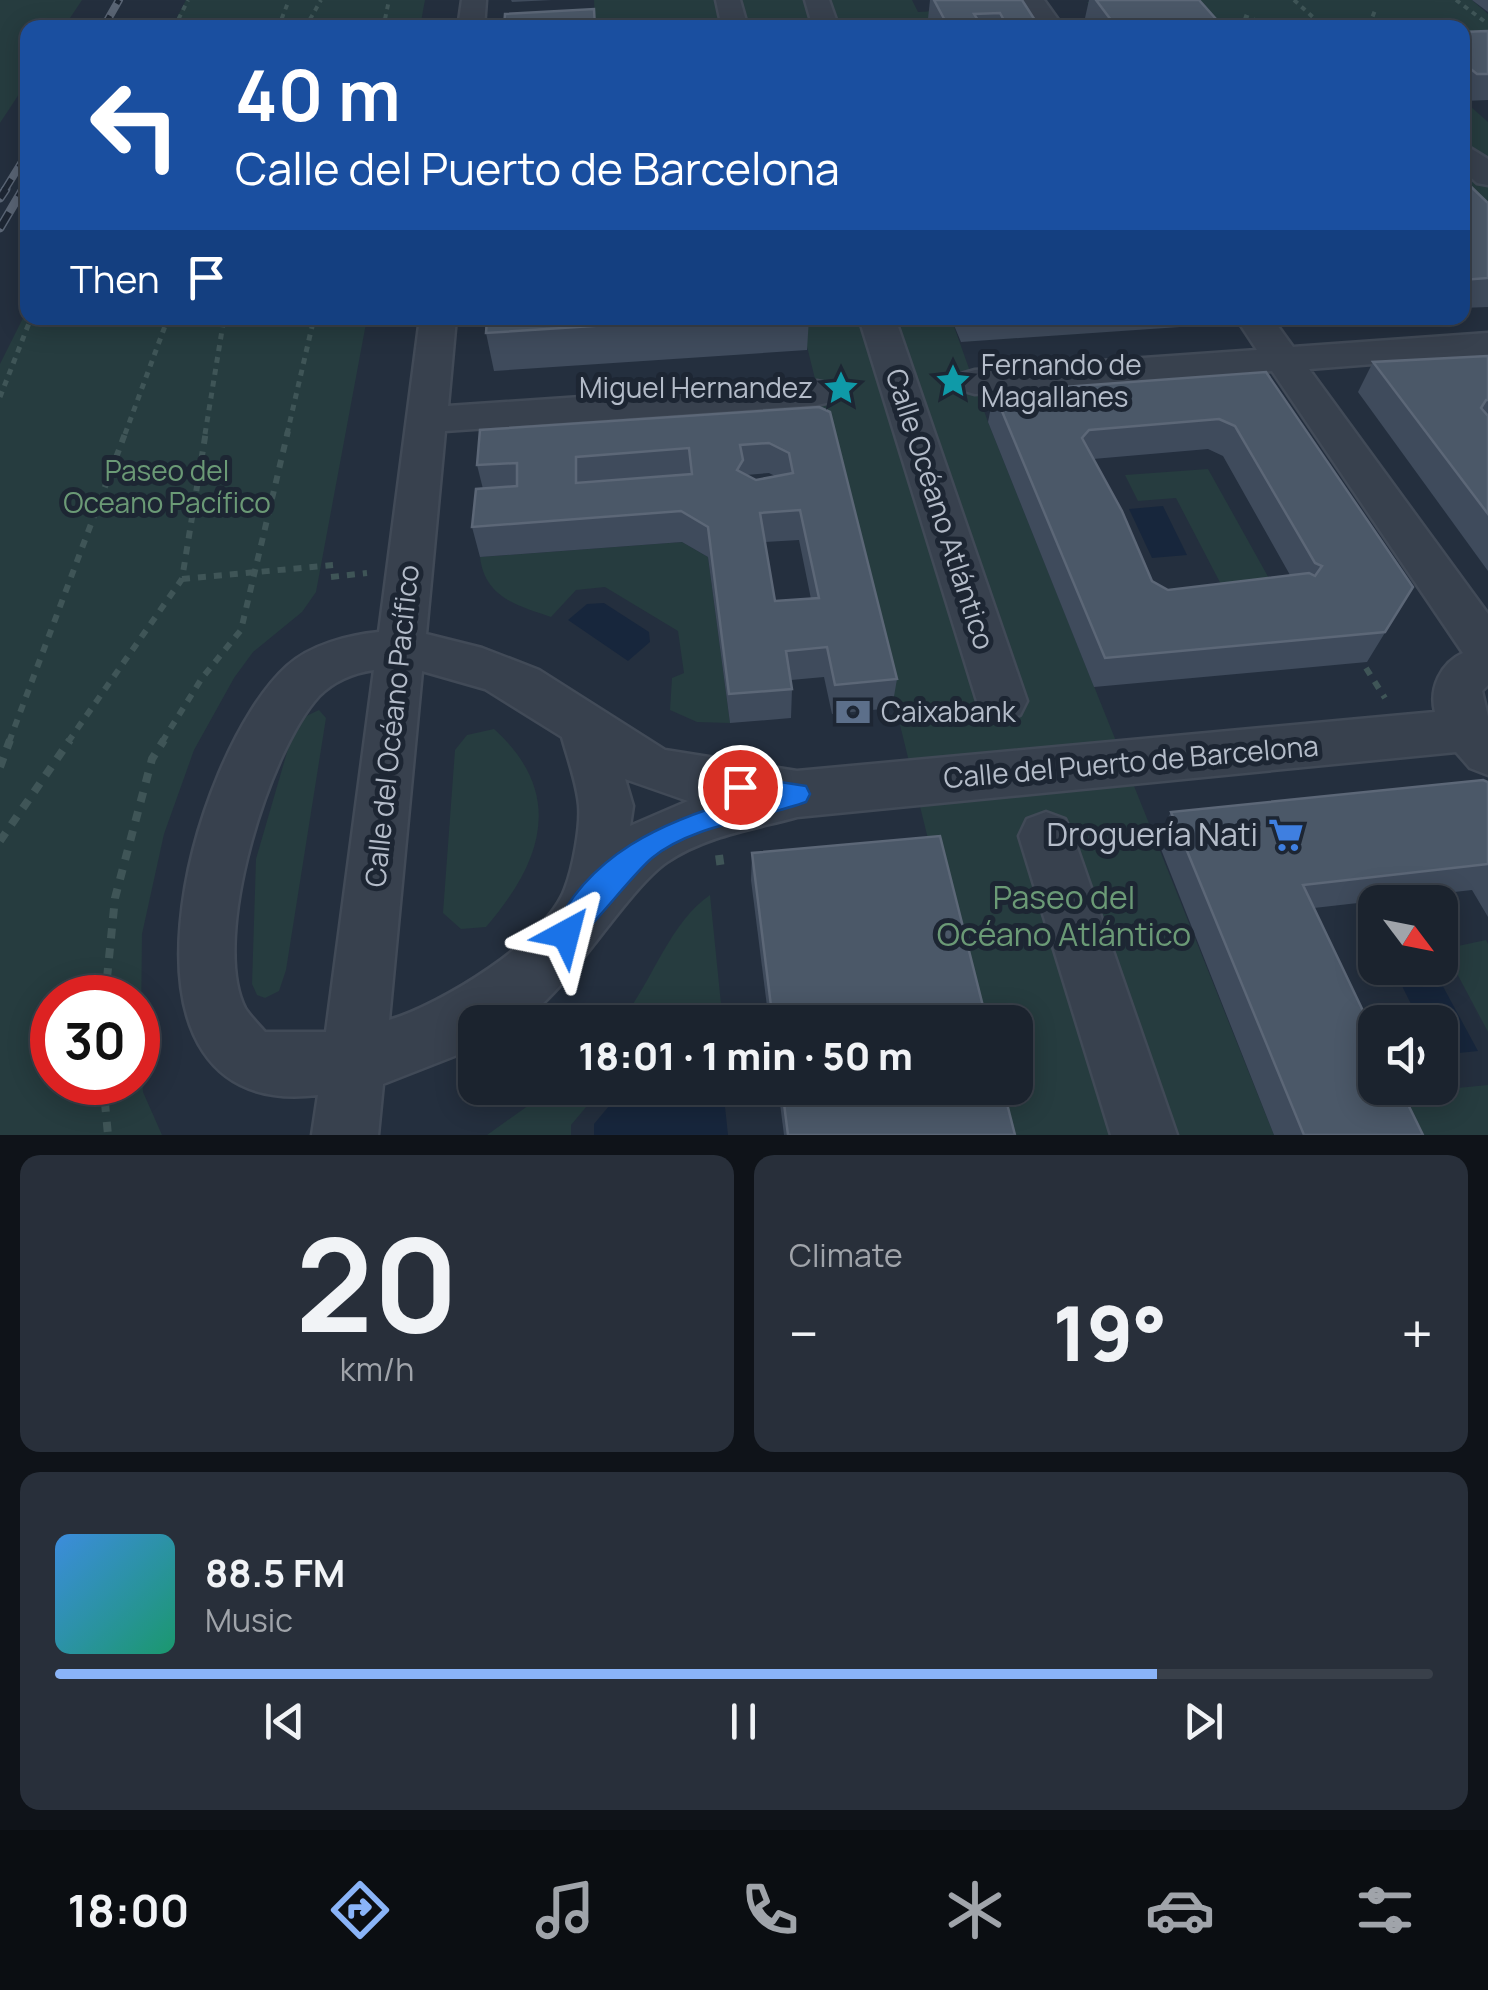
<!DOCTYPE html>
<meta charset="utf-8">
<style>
body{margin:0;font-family:Manrope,sans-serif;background:#282f3a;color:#f1f3f6;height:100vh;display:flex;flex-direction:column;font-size:38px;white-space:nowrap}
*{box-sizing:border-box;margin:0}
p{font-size:32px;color:#a0a4aa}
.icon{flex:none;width:55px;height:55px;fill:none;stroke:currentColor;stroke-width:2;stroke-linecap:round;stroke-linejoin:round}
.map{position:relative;height:1135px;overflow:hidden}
.drawer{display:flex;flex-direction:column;gap:20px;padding:20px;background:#0f1319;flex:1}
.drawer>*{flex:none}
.hud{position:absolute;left:20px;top:20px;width:1450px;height:305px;border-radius:20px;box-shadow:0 5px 25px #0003,0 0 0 2px #39404a;background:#1a4fa0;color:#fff;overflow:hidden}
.needle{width:65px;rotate:122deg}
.controls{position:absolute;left:1358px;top:885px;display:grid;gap:20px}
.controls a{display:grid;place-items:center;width:100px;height:100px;border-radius:20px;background:#1b232e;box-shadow:0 5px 25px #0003,0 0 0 2px #39404a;font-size:50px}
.speed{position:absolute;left:30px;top:975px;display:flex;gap:20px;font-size:50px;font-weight:700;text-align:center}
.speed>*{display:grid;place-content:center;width:130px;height:130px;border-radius:50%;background:#1b232e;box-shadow:0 5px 25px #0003,0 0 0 2px #39404a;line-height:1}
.speed .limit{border:15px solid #d22;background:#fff;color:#111}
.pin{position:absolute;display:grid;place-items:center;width:85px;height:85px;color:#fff;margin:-42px;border:5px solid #fff;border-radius:50%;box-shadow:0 2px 10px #0007}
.me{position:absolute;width:110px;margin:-55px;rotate:38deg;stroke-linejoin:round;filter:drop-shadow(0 0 8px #0008)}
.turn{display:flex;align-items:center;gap:35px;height:210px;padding:0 50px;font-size:45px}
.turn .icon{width:130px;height:130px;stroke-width:2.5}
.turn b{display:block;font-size:70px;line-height:85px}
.then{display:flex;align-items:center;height:95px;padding:0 50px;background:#0003;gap:20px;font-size:38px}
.big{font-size:75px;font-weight:800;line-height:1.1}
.drawer .card{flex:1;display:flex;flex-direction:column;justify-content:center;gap:15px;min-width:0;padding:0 35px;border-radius:20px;background:#282f3a}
.drawer .dial{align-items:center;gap:0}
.dial b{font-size:130px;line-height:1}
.song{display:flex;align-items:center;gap:30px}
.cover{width:120px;height:120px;border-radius:15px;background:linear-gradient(135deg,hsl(210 70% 55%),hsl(160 70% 35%))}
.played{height:10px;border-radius:5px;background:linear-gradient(90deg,#8ab4f8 80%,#39404a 80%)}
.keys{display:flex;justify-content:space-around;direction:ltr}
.heat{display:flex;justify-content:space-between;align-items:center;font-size:55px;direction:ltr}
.drawer .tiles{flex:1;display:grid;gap:20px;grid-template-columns:1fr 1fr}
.card:last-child{grid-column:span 2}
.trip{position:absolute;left:458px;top:1005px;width:575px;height:100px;border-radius:20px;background:#1b232e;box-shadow:0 5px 25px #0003,0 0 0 2px #39404a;font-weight:800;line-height:100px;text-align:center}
.tabs{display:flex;height:160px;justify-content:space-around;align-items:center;background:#0b0e12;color:#a0a4aa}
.tabs .icon{width:70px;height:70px}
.tabs .active{color:#8ab4f8}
.tabs b{font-size:45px;color:#f1f3f6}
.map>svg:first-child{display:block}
.green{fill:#263c3f;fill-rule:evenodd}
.water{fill:#17263c}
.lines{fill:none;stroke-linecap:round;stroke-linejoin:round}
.street-casing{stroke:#414a57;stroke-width:5}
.path-far3{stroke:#3f5557;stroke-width:4;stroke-dasharray:5 5;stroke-linecap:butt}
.path-far2{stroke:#3f5557;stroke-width:5;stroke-dasharray:6 6;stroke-linecap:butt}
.path-far1{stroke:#3f5557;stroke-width:6;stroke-dasharray:8 8;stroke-linecap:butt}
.path{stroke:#3f5557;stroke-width:8;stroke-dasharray:10 10;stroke-linecap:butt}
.street{fill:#38414e;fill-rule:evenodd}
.rail-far1-casing{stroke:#5a6575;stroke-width:8}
.rail-casing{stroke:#5a6575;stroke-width:9}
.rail-far1{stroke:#1d2633;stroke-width:5;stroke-dasharray:14;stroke-linecap:butt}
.rail{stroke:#1d2633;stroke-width:6;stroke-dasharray:18;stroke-linecap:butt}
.wall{fill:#3f4b5c;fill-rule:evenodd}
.building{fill:#4b5868;stroke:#5c6777;stroke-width:2.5;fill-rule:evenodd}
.route{fill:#1a73e8;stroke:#114b97;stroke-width:2.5}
.labels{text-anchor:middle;stroke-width:10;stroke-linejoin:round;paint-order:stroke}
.poi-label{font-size:28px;fill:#b4bcc9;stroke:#1d2633;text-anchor:start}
.park-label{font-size:28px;fill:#6b9a76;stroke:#1d2633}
.street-label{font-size:28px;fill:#b4bcc9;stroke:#1d2633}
.near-poi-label{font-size:32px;fill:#b4bcc9;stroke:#1d2633;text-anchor:end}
.near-park-label{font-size:32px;fill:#6b9a76;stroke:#1d2633}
</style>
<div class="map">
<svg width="1488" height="1135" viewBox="0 0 1488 1135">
<rect width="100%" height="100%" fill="#242f3e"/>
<g class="green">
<polygon points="0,0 82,0 64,27 28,28 27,82 0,123"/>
<polygon points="186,0 425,0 420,27 172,27"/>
<polygon points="594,0 912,0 918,12 984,8 991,20 925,23 927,28 537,28 595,25"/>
<polygon points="1127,0 1472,0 1488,14 1488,56 1463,58 1462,28 1194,27 1096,12 1087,2"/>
<polygon points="1462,99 1488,122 1488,246 1463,220"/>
<path d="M27,310L28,318H367L316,592L302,612L253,652L234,678L194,750L164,834L142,934L141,1027L143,1092L162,1135H0V364ZM52,998H138V1082H52Z"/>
<polygon points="800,318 951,318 988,422 1274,1135 1000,1135 989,1088 1015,1088 1015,1022 973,1022"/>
<polygon points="1208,469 1275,589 1226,594 1176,498 1138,501 1125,475"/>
<path d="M682,542L708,557L730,723L697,722L670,710L672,678L684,673L678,631L605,587L576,590L551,617C517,605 485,598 480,557Z"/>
<polygon points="319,710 326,718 286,970 279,991 265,998 257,995 252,984 256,859 292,735 302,718"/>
<path d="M494,729C566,794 542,862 486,927L461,929L443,913L455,750L467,735Z"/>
<path d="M710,895L721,1004L666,1011L656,1022H620C652,983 669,923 710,895Z"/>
<polygon points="1486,940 1488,944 1488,1032 1444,949"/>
<polygon points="1488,1085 1488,1135 1413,1135 1390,1088 1437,1090"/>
<polygon points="553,1088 602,1088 571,1125 571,1135 487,1135"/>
</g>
<g class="water">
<polygon points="1163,506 1187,555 1152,558 1129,509"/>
<polygon points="604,603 649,632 650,642 628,661 568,620 587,604"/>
<polygon points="1393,968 1433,968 1478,1051 1440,1055 1440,1022 1420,1022"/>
<polygon points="624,1088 723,1088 728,1135 594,1135 594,1124"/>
</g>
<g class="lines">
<defs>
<g id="street">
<polygon points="462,0 486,0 484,28 458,28"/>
<polygon points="716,0 740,0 748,28 722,28"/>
<polygon points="805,0 829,0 839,28 813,28"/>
<polygon points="1020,0 1044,0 1064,28 1038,28"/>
<polygon points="1462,143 1488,159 1488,185 1477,183 1462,169"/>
<path d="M420,318H456L448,406L817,381L831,384L836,393L831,402L817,405L445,431L426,634L482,648L539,670L665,750L797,771L1435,712C1429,688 1441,663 1463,653L1272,371L975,394L961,390L956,382L961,374L975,370L1257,350L1236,318H1272L1293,347L1488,333V355L1309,369L1488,614V685L1482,691L1488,717V775L1470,768L1456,752L797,817C753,829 705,836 667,862C623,892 555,1013 514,1022C502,1025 487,1022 475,1022V1048L383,1084L378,1135H312L318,1095C90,1122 190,754 287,666C310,645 348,635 379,632ZM374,670L326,1032H265C259,1025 250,1016 245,1008C210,939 269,750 319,696C334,681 353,673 374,670ZM422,671L485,689L562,737C568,759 577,783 579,805C581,827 573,868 565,889C546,941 440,1005 389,1020ZM625,779L688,801L630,826L633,806Z"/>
<polygon points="859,318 895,318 1027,701 1020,715 1002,721 984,715 977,701"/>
<polygon points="1046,812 1065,819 1073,836 1177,1135 1111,1135 1019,836 1027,819"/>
</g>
</defs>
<use href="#street" class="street-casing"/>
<g class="path-far3">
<polyline points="1294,0 1325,28"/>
<polyline points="1456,0 1488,24"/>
<polyline points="1244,16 1277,28"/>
<polyline points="385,19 389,0"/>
<polyline points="174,28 188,0"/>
<polyline points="278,28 289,0"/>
<polyline points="305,28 321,0"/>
<polyline points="360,28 385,19 408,28"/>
<polyline points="1358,28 1370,23 1376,8"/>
</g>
<g class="path-far2">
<polyline points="0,397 31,318"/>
<polyline points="125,434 168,318"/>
<polyline points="205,434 224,318"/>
<polyline points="287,434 314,318"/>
</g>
<g class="path-far1">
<polyline points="331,577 367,573"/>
<polyline points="182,579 333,565"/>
<polyline points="1366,668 1385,698"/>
<polyline points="9,742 126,431"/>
<polyline points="68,742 182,579 206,431"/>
<polyline points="162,742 202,678 241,630 288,431"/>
</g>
<g class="path">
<polyline points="0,767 10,740"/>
<polyline points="0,841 70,740"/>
<polyline points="719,855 721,869"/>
<polyline points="105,998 115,898 152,759 164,740"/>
<polyline points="103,1082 108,1135"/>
</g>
<use href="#street" class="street"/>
<defs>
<g id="rail-far1">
<polyline points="103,28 119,0"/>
<polyline points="4,191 28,152"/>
<polyline points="22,191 28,181"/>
</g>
<g id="rail">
<polyline points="0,198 6,189"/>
<polyline points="0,228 23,189"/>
</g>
</defs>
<use href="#rail-far1" class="rail-far1-casing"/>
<use href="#rail" class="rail-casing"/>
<use href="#rail-far1" class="rail-far1"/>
<use href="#rail" class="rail"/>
</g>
<g class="wall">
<polygon points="511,0 552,0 512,2"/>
<polygon points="930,0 1022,0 1040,28 927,28"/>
<polygon points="1089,0 1199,0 1224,28 1092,28 1085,18"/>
<polygon points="1472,0 1488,0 1488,12"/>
<polygon points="1488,31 1488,100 1464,101 1462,99 1462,32"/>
<polygon points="1462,178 1488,203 1488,307 1462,308"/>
<polygon points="487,318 809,318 807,350 494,371 486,333"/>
<polygon points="951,318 1212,318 1209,325 961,342"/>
<polygon points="1488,356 1488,571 1358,392 1373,362"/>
<path d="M1266,372L1413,587L1367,662L1094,687L988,422L994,392ZM1208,449L1223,456L1290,575L1168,590L1152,581L1093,459Z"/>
<path d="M819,407L897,679L892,708L832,714L824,677L791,680L792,689L791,718L730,723L708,557L682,542L480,557L472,527L483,489L477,465ZM769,473L775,476L756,480L746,475ZM799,540L811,599L775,601L765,542Z"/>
<polygon points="1488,782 1488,917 1472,890 1314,908 1423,1135 1274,1135 1157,839 1171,812"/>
<polygon points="752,853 987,1022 769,1022 751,880"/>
<polygon points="778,1088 1003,1088 1015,1135 784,1135"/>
</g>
<g class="building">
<path d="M934,0H1022L1040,28H949ZM1000,13L1006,24L981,25L974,14Z"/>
<polygon points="1096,0 1199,0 1224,28 1117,28"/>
<polygon points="594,9 595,28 504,28 505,14"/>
<polygon points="1488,31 1488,74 1477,74 1462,62 1462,32"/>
<polygon points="1462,178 1488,203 1488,278 1462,280 1462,245 1466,239 1462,235"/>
<polygon points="487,318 716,318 486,333"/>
<polygon points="1488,356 1488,400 1486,400 1481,408 1488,416 1488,514 1373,362"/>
<path d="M1266,372L1413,587L1385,632L1105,658L994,392ZM1219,419L1235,426L1315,563L1322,566L1315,576L1309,573L1168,590L1152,581L1122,511L1082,438L1089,430Z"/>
<path d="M819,407L830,412L897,679L835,685L827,647L786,651L792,689L729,694L708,527L681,511L472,527L476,489L517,486V463L477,465L480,430ZM769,443L789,453L793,473L756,480L737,470L743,460L740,445ZM689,448L692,474L576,483V457ZM800,510L819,598L775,601L760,513Z"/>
<polygon points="1483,780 1488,782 1488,864 1303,885 1375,1036 1375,1088 1400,1088 1423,1135 1304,1135 1171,812"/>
<polygon points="940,836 987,1022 773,1022 752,853"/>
<polygon points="782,1088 1003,1088 1015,1135 788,1135"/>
</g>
<path class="route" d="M740,776L806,786L810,794L806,802C759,819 692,825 652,858C630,876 584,940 566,947L556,943L552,934C587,854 664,821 741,799L730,795L726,787L730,779Z"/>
<defs>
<symbol id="sight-bare" viewBox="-9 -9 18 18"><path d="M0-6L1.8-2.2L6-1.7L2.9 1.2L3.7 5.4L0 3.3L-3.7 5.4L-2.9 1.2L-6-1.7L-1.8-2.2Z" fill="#0f9aa8" stroke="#1d2633" stroke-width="2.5" paint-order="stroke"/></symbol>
<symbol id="bank-bare" viewBox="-9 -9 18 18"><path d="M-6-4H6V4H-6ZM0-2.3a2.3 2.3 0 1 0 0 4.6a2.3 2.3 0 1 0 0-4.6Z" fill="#5c6f8a" stroke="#1d2633" stroke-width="2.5" paint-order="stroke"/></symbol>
<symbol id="supermarket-bare" viewBox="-9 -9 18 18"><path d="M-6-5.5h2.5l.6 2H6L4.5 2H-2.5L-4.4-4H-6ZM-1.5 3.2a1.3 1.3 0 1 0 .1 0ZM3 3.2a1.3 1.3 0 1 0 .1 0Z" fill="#3f7fe0" stroke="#1d2633" stroke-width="2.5" paint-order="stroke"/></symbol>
</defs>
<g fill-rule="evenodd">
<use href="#sight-bare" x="928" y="356" width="50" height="50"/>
<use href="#sight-bare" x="816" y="363" width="50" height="50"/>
<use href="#bank-bare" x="828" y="687" width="50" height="50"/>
<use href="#supermarket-bare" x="1261" y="810" width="50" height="50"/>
</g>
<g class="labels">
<g class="poi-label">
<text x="981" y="375">Fernando de<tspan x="981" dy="32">Magallanes</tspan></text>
<text x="813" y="398" text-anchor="end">Miguel Hernandez</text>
<text x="881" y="722">Caixabank</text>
</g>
<g class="park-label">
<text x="167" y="481">Paseo del<tspan x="167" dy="32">Oceano Pacífico</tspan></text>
</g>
<g class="street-label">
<text transform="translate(940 509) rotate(72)" y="10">Calle Océano Atlántico</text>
<text transform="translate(392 726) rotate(-84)" y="10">Calle del Océano Pacífico</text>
<text transform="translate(1131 762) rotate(-5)" y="10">Calle del Puerto de Barcelona</text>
</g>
<g class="near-poi-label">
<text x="1258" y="846">Droguería Nati</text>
</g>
<g class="near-park-label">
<text x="1064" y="909">Paseo del<tspan x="1064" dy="37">Océano Atlántico</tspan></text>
</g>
</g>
</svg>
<div class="controls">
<a><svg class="needle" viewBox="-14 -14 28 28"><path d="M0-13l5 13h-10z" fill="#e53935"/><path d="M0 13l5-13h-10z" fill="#a0a4aa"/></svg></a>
<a><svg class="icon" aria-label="sound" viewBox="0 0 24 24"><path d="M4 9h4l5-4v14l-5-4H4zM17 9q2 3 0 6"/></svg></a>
</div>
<div class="speed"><div class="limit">30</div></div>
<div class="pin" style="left:740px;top:787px;background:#d93025"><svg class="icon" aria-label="arrive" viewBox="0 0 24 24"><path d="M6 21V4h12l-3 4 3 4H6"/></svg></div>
<svg class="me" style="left:566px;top:934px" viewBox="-20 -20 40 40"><path d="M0-17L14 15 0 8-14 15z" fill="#1a73e8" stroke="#fff" stroke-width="4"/></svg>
<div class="trip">18:01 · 1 min · 50 m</div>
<div class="hud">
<div class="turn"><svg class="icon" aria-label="left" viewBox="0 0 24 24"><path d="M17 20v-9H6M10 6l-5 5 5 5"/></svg><div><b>40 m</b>Calle del Puerto de Barcelona</div></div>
<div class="then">Then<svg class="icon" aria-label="arrive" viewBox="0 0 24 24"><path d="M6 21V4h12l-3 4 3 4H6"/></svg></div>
</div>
</div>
<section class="drawer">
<div class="tiles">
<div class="card dial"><b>20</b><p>km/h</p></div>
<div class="card"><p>Climate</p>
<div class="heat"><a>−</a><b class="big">19°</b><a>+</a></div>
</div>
<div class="card">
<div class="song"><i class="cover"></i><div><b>88.5 FM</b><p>Music</p></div></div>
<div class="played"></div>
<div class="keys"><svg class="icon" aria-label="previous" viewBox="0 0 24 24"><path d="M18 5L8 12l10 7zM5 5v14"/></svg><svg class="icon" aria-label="pause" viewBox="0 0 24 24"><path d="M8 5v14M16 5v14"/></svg><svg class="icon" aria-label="next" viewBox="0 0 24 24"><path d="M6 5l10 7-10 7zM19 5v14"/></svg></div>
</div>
</div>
</section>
<nav class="tabs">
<b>18:00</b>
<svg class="icon active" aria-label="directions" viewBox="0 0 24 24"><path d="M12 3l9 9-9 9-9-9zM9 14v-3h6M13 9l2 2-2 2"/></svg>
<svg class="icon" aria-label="music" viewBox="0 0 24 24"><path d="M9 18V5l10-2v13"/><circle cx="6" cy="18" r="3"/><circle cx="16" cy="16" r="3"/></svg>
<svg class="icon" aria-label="phone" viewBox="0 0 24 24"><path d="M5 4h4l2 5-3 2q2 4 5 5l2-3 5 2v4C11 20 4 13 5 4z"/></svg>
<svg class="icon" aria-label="climate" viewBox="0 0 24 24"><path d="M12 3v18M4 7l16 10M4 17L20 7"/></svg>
<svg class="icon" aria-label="car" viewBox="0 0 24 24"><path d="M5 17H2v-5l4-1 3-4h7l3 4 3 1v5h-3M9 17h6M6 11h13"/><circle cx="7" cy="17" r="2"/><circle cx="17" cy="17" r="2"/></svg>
<svg class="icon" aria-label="filters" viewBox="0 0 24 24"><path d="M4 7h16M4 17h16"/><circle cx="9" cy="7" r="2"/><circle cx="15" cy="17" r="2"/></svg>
</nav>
